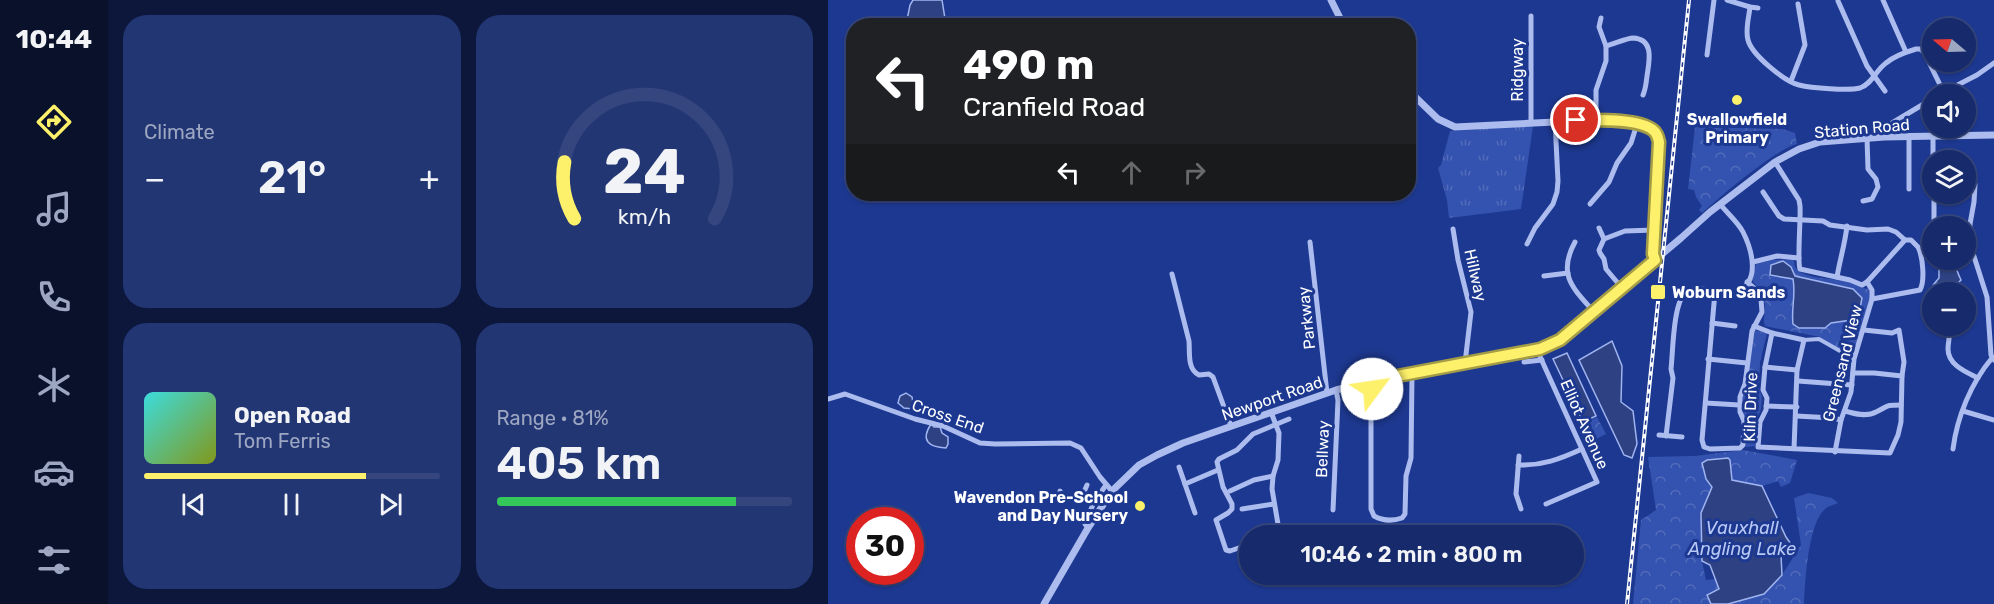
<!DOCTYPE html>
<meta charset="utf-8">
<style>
body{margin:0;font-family:Rubik,sans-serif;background:#233674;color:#f1f3f6;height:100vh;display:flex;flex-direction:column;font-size:22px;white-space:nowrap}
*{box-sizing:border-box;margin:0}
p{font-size:20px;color:#9ea7c2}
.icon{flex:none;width:33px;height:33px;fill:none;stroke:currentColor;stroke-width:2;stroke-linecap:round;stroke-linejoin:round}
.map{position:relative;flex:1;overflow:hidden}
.side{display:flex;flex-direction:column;gap:15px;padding:15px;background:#0c173b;width:720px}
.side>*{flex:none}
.hud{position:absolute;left:18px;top:18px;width:570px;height:183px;border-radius:24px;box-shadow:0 2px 4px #0004,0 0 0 2px #35467f;background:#202124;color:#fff;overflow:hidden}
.needle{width:39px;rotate:289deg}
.tools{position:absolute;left:1094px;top:18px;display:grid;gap:12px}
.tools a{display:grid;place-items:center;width:54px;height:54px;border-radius:50%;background:#162a6c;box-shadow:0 2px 4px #0004,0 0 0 2px #35467f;font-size:30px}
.speed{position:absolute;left:18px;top:507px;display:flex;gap:12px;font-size:30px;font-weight:700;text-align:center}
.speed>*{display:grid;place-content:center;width:78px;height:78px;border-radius:50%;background:#162a6c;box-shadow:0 2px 4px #0004,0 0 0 2px #35467f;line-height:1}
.speed .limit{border:9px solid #d22;background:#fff;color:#111}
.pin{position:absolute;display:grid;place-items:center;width:51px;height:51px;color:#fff;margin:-26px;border:3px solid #fff;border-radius:50%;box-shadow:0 2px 6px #0007}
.me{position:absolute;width:66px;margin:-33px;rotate:59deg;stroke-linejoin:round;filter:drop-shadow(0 0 4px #0008)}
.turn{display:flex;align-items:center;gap:21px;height:126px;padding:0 18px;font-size:27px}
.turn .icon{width:78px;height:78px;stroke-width:2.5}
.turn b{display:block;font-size:42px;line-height:51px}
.lanes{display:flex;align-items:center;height:57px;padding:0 18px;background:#0003;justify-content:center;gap:30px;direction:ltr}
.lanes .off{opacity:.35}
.big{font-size:45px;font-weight:600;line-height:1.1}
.side .tile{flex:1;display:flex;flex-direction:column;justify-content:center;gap:9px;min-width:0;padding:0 21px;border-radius:24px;background:#233674}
.side .dial{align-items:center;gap:0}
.dial svg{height:156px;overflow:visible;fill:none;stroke:#35467f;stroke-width:7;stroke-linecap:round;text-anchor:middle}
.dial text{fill:#f1f3f6;stroke:none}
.song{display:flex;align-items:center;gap:18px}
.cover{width:72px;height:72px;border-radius:9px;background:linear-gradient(135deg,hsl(180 70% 55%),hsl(70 70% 35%))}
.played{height:6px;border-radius:3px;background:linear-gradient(90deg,#fdf06b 75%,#35467f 75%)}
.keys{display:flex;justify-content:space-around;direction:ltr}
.heat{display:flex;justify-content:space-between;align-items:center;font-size:33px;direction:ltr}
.charge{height:9px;border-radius:4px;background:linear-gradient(90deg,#34c759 81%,#35467f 0)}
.side .tiles{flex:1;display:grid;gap:15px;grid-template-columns:repeat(2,1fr)}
.trip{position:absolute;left:411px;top:525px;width:345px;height:60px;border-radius:30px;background:#162a6c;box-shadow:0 2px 4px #0004,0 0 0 2px #35467f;font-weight:600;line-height:60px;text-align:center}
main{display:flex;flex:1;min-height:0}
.tab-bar{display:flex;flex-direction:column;width:108px;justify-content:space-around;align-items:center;background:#09112b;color:#9ea7c2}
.tab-bar .icon{width:42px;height:42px}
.tab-bar .active{color:#fdf06b}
.tab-bar b{font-size:27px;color:#f1f3f6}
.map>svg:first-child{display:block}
.grass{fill:url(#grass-tufts)}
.forest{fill:url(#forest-crowns)}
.pitch{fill:#3452af}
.water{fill:#2e4283;stroke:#a0b4ef;stroke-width:1.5}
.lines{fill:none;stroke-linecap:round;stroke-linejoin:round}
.pedestrian{stroke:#acbcee;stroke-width:4}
.minor{stroke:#acbcee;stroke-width:5}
.tertiary{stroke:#acbcee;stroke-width:7}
.rail-casing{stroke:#fff;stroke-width:4}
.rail{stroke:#1d3890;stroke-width:1.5;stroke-dasharray:4.5;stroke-linecap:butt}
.route-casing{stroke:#a49c46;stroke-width:15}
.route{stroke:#fdf06b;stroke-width:10}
.poi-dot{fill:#fdf06b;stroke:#1d3890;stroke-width:2}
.labels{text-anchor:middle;stroke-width:6;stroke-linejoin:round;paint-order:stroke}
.street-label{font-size:16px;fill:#fff;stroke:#1d3890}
.poi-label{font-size:16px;font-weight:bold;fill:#fff;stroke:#1d3890}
.water-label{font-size:18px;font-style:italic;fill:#b8c8f4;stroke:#1d3890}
</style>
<main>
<nav class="tab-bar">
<b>10:44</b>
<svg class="icon active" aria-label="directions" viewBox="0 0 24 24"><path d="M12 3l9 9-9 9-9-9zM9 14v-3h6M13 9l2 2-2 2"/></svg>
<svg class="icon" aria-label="music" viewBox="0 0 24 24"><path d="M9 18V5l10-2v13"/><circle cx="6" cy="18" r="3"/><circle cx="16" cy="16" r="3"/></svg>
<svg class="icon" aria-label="phone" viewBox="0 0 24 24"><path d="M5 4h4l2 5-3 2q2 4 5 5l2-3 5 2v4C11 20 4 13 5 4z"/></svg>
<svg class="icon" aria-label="climate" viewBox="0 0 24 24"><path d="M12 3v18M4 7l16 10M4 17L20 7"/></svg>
<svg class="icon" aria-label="car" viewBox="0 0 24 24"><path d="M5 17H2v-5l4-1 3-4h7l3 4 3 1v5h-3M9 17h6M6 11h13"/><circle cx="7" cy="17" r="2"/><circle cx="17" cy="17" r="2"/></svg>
<svg class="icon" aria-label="filters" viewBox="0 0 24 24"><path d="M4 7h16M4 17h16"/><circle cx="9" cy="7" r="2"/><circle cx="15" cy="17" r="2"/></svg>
</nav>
<section class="side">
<div class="tiles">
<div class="tile"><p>Climate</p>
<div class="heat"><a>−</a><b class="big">21°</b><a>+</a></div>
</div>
<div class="tile dial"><svg viewBox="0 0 100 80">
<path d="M14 69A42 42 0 1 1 86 69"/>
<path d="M14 69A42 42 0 0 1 9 40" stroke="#fdf06b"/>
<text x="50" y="56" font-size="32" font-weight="700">24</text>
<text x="50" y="72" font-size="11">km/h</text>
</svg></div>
<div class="tile">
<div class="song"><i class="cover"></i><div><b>Open Road</b><p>Tom Ferris</p></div></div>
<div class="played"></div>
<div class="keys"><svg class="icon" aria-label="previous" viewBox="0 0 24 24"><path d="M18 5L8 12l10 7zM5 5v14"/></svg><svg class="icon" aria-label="pause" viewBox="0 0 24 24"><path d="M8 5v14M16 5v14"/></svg><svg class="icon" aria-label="next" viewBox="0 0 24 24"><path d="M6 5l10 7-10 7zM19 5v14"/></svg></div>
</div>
<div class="tile"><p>Range · 81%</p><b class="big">405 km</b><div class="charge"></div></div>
</div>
</section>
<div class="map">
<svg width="1166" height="604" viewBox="0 0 1166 604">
<defs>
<pattern id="grass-tufts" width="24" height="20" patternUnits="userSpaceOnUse" patternTransform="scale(1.5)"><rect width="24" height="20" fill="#3452af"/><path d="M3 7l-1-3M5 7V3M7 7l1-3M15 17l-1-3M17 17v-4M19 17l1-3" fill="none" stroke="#526cbb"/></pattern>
<pattern id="forest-crowns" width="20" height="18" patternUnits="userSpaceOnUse" patternTransform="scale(1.5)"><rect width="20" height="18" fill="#3452af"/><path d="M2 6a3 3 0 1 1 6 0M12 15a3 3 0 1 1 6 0" fill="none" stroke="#526cbb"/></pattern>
</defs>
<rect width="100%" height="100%" fill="#1d3890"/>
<polygon class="grass" points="705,126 693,209 621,218 619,200 610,168 613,165 622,131"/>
<g class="forest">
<path d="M867,127L955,129L967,133L969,144C946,150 893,196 874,213L871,210L874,206L868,197L866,190L860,189Z"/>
<path d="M966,259C966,265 967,269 972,272C985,279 1004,278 1019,281C1027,283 1032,288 1041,289L1043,293L1034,329L1023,358L992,337L937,326C934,318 938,314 937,306C937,296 930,288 924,280L928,264L945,260Z"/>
<polygon points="926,330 939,333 932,362 931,388 934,397 933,409 929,419 927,446 918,447 916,417 912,399"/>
<polygon points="769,417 778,434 762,442 753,425"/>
<polygon points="915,450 969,460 962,483 953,487 950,481 934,486 904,480 902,460 900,458 879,460 884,487 873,513 874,561 878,580 887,579 891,590 879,595 883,604 805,604 813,520 828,510 820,457 867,456"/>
<path d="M980,493L1004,498L1010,503C1006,505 1000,506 997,509C980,523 977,582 976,604H900L936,594L954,575L973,545L966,498Z"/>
</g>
<polygon class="pitch" points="873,170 880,171 877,190 872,189 867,185 867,182 871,181"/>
<g class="water">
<polygon points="85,0 114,0 118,25 78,25 82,5"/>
<path d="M955,261L963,267L967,276L1025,289L1034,298L1030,319L1003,323L997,328H971L965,324C963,309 968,295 965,279L942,275L943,265Z"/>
<path d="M1113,264C1131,265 1126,266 1133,280L1130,283L1117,282L1106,284L1111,278V268Z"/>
<polygon points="784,341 794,366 793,402 805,411 809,444 804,458 796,455 751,360"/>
<polygon points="739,353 768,416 755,422 725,359"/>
<polygon points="78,393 84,397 86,409 76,408 70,403 72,396"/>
<path d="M103,424L106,427H112L114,433L120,437V444L118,448C101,447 92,441 103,424Z"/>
<polygon points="900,458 902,460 904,480 934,486 958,537 963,544 953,555 954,575 936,594 900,604 883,604 879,595 891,589 882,565 874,561 873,513 884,487 878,479 874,463 879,460"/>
</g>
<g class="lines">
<polyline class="pedestrian" points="976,340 991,339 1026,359"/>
<g class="minor">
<polyline points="899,0 922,7 930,8"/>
<polyline points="1055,0 1078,52"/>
<polyline points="1010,1 1039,66 1057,91"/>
<path d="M922,7C921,17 917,30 920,40C924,55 956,81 971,85C983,88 1021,91 1032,88C1044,84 1048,70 1058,63C1066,56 1078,52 1088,49H1092L1096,52L1116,93"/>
<polyline points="703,16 703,123"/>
<path d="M778,46C786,44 799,38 805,38C827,39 821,62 819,76C818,83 818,88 815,95"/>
<polyline points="879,55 886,0"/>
<polyline points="963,81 977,45 970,4"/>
<polyline points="1112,94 1149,75 1166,63"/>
<polyline points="768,120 768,90 778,61 778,46 771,27 773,18"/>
<polyline points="1105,135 1105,160"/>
<polyline points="1081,136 1081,189"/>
<polyline points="1056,137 1056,131 1059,126 1104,99"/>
<path d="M947,162L971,200L972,206C973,217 969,262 972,269L1022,280L1034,285L1039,282L1044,290V299L1026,359L1023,392L1013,420L1007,452"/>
<polyline points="1147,184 1146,202 1142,224 1143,247 1159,297 1163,355 1166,360"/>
<polyline points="935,192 951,216 956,219 995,221 1002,225 1039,230 1060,229 1068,232 1077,240"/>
<polyline points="1106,194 1106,219"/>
<polyline points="1035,201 1044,199 1050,187 1048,179 1040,169 1039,138"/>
<polyline points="762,204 781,182 789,163 803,143 809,124"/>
<polyline points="771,228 776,239"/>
<polyline points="625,229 630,260 643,312 637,363"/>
<polyline points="482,242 499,393"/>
<path d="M747,242C729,275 745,288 766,312"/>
<polyline points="699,244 707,228 725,204 729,192 730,181 727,121"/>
<polyline points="925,262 949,256 971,258"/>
<path d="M344,274L361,341C362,353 359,369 371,375L381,374L385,377L403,426"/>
<polyline points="716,276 740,273"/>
<path d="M1009,277C1012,259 1017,244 1019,226"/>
<path d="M1039,282L1077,240H1083C1084,241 1089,246 1090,247C1095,257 1097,281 1092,290L1044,299"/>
<polyline points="794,288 778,269 776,259 772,253 771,250 776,239 797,231 826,230"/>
<polyline points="887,292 874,440 876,447 882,449 912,448 915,445 916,421 912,412 912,397 917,384 924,331 934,312 933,299 926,288 919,282"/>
<polyline points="1137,310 1139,310"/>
<polyline points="884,323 907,326"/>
<polyline points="926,326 944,333"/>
<path d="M1121,326C1123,334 1120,341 1120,349C1120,365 1138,372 1150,378"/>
<polyline points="1036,330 1064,333 1071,330 1076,362 1074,376"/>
<polyline points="709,350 769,482 718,504"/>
<polyline points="880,359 919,363"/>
<polyline points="696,362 714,360"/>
<polyline points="937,367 969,370"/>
<path d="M543,381V509L546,516C555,521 565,521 574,518L577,514L578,476L583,458L584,374"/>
<polyline points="970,381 1024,385"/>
<polyline points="0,399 17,394 87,419 115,426 152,443 167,444 242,443 253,448 272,477 284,491"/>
<polyline points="878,403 911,405"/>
<polyline points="938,406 969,407"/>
<path d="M1017,411C1027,414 1039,417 1048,412C1061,406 1056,405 1073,405"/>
<polyline points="1135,411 1166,420"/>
<polyline points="443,412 451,433 450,460 445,476 444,489 451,530 447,536"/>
<polyline points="968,416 1005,418 1013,420"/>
<polyline points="831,435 854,437"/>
<path d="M838,436L845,378L843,369C845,352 845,304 857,293C869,282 892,296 906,292C934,284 924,250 915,232C910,222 899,213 892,204"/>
<polyline points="966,449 969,370 976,340 944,333 937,367 935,390 939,398 938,410 932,422 930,447 1062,453 1070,435 1073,422 1074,376 1046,373 1025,373"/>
<path d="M1125,449C1129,417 1143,383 1164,358"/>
<polyline points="691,456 688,494 693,509"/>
<path d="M690,465C714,466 732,459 754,449"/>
<polyline points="351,467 367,513"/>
<polyline points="357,484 390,470"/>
<polyline points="232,491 231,494 252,501 259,485"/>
<polyline points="402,491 426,480 445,476"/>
<polyline points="414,509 446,504"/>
<polyline points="505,510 510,400 508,390"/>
<polyline points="260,528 257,524 266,502 278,485"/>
<polyline points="422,544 402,551 398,550 388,520 400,513 404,509 404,504 395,487 389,462 391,459 409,450 425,434 461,419"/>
</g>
<g class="tertiary">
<polyline points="503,0 516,26"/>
<polyline points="580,90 610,119 627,127 768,120 790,120 823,128 827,131 831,142 825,254 827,260"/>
<polyline points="216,604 260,528 284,491 311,465 329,455 355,443 508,390 543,381 712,349 732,340 853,238 882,212 947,162 971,149 992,142 1056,137 1166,135"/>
</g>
<defs>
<polyline id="rail" points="799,604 861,0"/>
</defs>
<use href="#rail" class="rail-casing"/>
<use href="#rail" class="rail"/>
</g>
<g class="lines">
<defs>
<path id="route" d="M544,389L543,381L712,349L732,340L827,260L825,254L831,142C830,137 829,133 825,130C810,118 766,120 748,120"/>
</defs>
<use href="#route" class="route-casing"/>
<use href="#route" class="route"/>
</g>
<g class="poi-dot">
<circle cx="909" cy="100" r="6"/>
<rect x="822" y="284" width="16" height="16" rx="3"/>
<circle cx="312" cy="506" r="6"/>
</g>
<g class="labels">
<g class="street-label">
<text transform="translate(689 70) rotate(-90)" y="6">Ridgway</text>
<text transform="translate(1034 128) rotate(-5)" y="6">Station Road</text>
<text transform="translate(648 275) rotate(77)" y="6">Hillway</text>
<text transform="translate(478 318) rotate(-96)" y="6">Parkway</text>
<text transform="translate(1014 363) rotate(-76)" y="6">Greensand View</text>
<text transform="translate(444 398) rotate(-19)" y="6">Newport Road</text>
<text transform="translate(922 407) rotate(-88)" y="6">Kiln Drive</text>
<text transform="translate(120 416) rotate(19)" y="6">Cross End</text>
<text transform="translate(757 424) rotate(66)" y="6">Elliot Avenue</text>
<text transform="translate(494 449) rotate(-88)" y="6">Bellway</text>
</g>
<g class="poi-label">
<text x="909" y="125">Swallowfield<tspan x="909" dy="18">Primary</tspan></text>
<text x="844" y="298" text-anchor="start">Woburn Sands</text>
<text x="300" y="503" text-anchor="end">Wavendon Pre-School<tspan x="300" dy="18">and Day Nursery</tspan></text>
</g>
<g class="water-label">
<text x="914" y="534">Vauxhall<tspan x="914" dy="21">Angling Lake</tspan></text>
</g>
</g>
</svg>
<div class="tools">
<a><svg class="needle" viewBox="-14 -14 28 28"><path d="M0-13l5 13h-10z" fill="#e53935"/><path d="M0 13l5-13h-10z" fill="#9ea7c2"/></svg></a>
<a><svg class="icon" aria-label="sound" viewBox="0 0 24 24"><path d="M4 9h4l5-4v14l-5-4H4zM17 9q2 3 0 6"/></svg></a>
<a><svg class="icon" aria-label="layers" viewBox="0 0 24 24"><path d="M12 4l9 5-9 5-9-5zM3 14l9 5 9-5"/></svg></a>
<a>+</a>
<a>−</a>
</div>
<div class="speed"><div class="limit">30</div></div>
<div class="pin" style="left:748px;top:120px;background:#d93025"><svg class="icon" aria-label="arrive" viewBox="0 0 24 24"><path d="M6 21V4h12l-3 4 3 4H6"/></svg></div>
<svg class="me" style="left:544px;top:389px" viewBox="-20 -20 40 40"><circle r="19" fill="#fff"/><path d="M0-13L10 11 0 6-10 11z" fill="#fdf06b"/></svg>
<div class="trip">10:46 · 2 min · 800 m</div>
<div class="hud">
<div class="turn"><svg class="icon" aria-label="left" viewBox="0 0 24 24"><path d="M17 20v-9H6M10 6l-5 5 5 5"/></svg><div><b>490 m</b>Cranfield Road</div></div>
<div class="lanes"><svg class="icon" aria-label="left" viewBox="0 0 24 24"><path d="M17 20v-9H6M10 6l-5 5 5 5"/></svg><svg class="icon off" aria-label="ahead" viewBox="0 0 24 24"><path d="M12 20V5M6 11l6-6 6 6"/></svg><svg class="icon off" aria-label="right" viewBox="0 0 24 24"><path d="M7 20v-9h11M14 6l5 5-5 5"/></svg></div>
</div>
</div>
</main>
